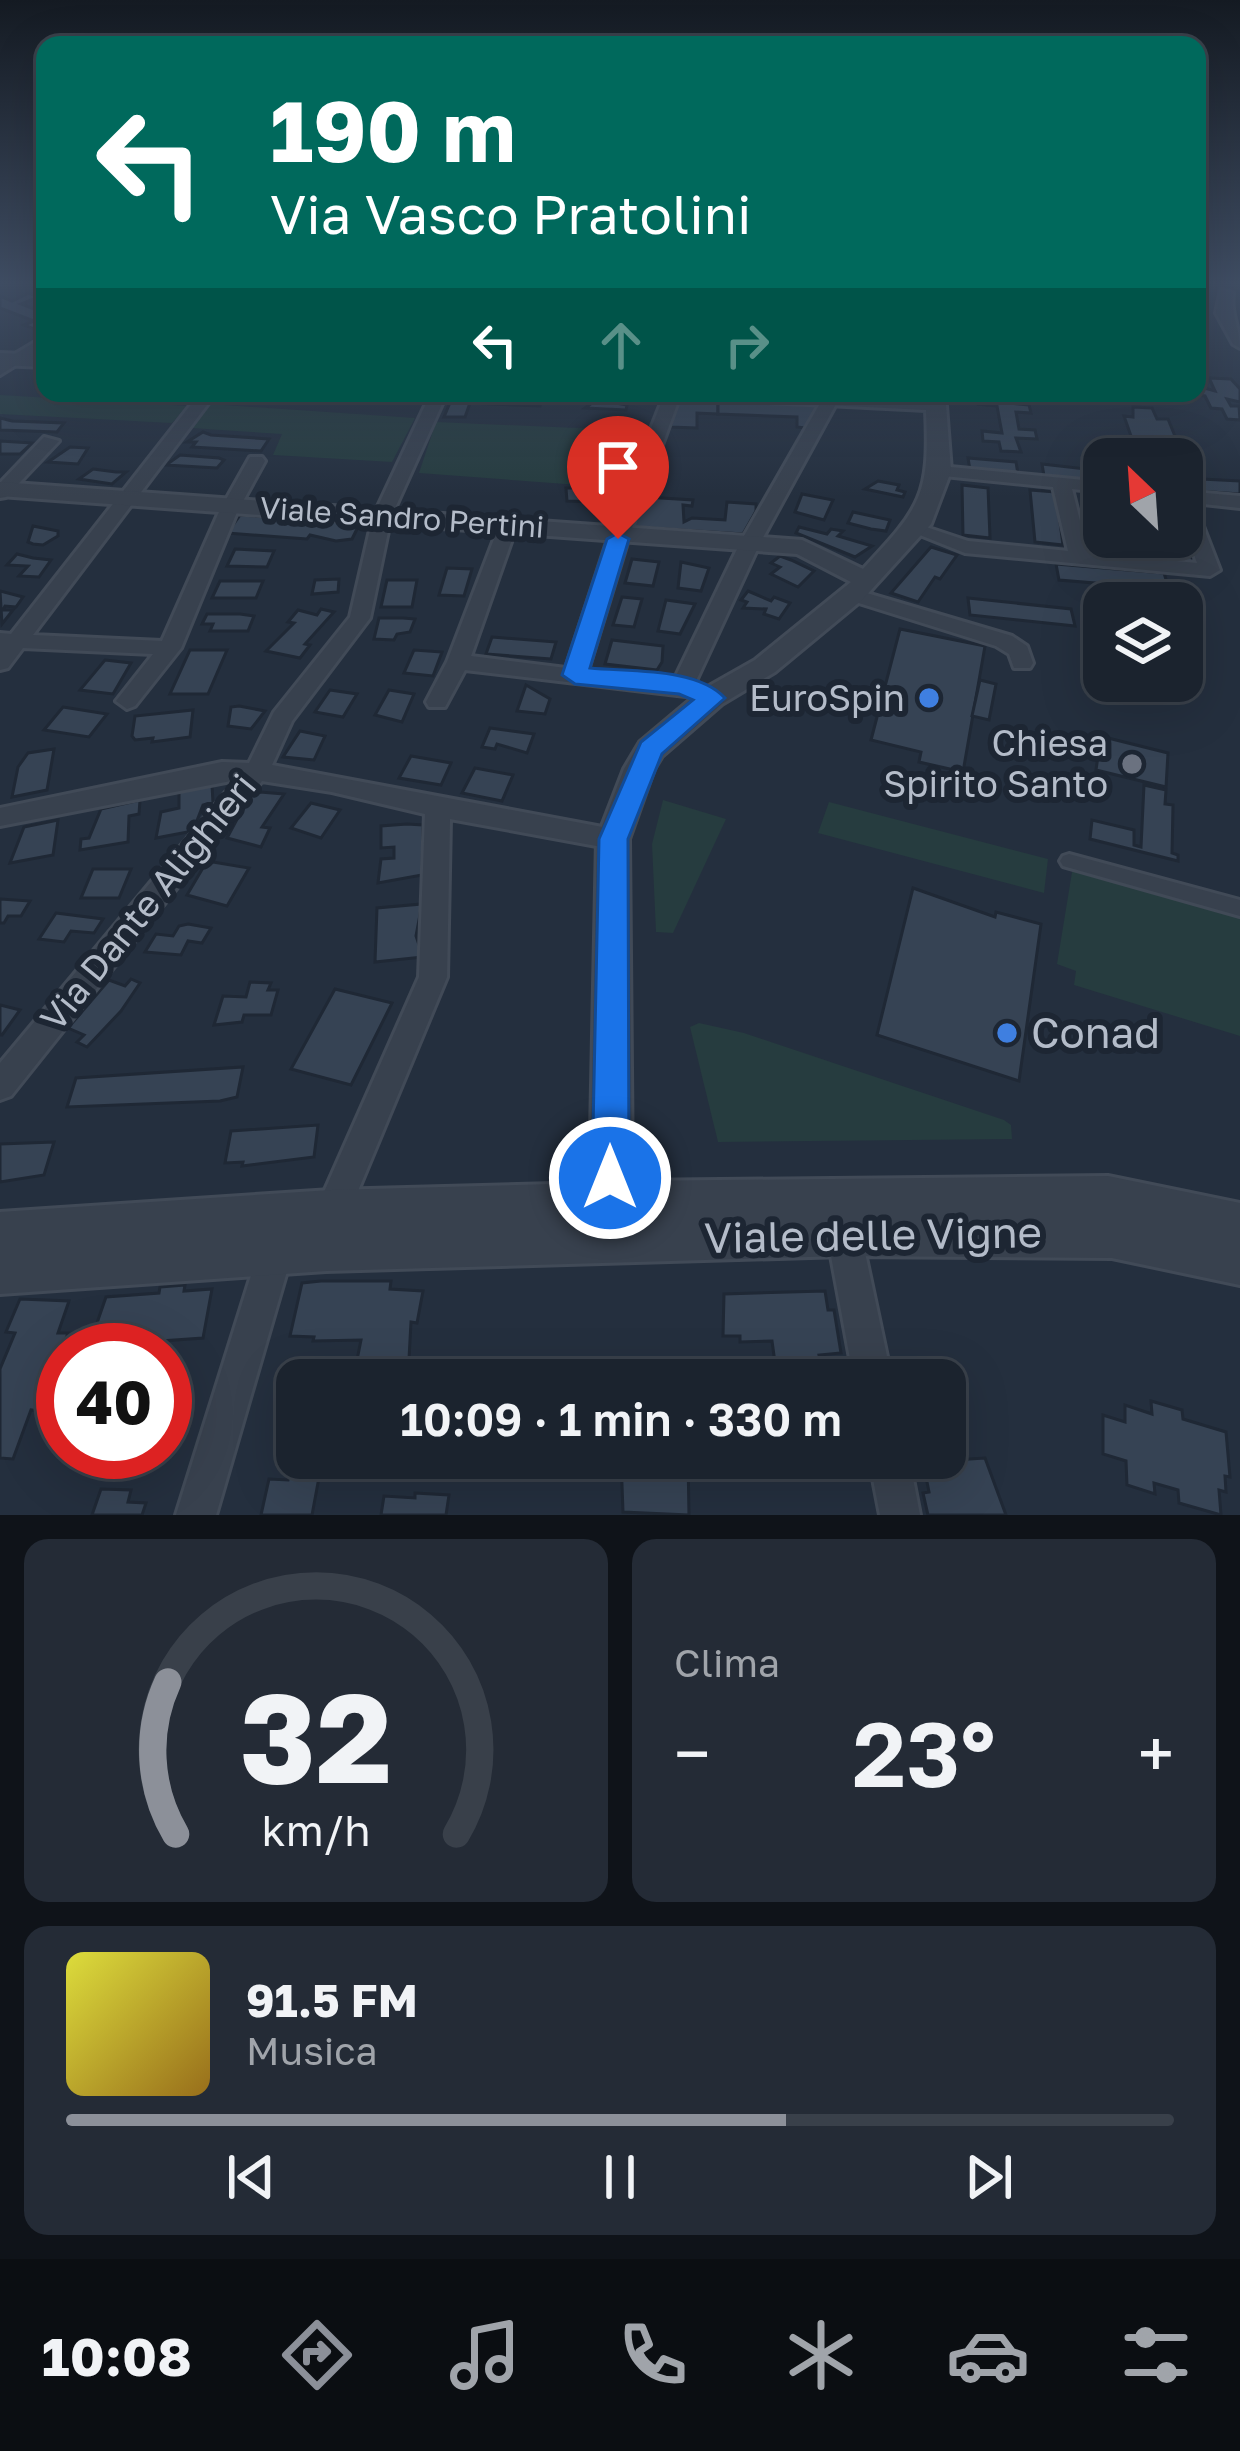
<!DOCTYPE html>
<html lang="it">
<meta charset="utf-8">
<style>
body{margin:0;font-family:"Golos Text",sans-serif;background:#242b36;color:#f1f3f6;height:100vh;display:flex;flex-direction:column;font-size:45px;white-space:nowrap}
*{box-sizing:border-box;margin:0}
p{font-size:39px;color:#a0a4aa}
.icon{flex:none;width:66px;height:66px;fill:none;stroke:currentColor;stroke-width:2;stroke-linecap:round;stroke-linejoin:round}
.map{position:relative;height:1515px;overflow:hidden}
.side{display:flex;flex-direction:column;gap:24px;padding:24px;background:#0f1319;flex:1}
.side>*{flex:none}
.guide{position:absolute;left:36px;top:36px;width:1170px;height:366px;border-radius:24px;box-shadow:0 12px 48px #0002,0 0 0 3px #39404a;background:#00695c;color:#fff;overflow:hidden}
.needle{width:78px;rotate:335deg}
.fabs{position:absolute;left:1083px;top:438px;display:grid;gap:24px}
.fabs a{display:grid;place-items:center;width:120px;height:120px;border-radius:24px;background:#1b232e;box-shadow:0 12px 48px #0002,0 0 0 3px #39404a;font-size:60px}
.speed{position:absolute;left:36px;top:1323px;display:flex;gap:24px;font-size:60px;font-weight:700;text-align:center}
.speed>*{display:grid;place-content:center;width:156px;height:156px;border-radius:50%;background:#1b232e;box-shadow:0 12px 48px #0002,0 0 0 3px #39404a;line-height:1}
.speed .limit{border:18px solid #d22;background:#fff;color:#111}
.pin{position:absolute;display:grid;place-items:center;width:102px;height:102px;color:#fff;margin:-123px -51px;border-radius:50% 50% 50% 0;rotate:-45deg;box-shadow:0 0 12px #0007}
.pin .icon{rotate:45deg}
.me{position:absolute;width:132px;margin:-66px;rotate:0deg;stroke-linejoin:round;filter:drop-shadow(0 0 9px #0008)}
.turn{display:flex;align-items:center;gap:42px;height:252px;padding:0 36px;font-size:54px}
.turn .icon{width:156px;height:156px;stroke-width:2.5}
.turn b{display:block;font-size:84px;line-height:102px}
.lanes{display:flex;align-items:center;height:114px;padding:0 36px;background:#0003;justify-content:center;gap:60px;direction:ltr}
.lanes .off{opacity:.35}
.big{font-size:90px;font-weight:600;line-height:1.1}
.side .tile{flex:1;display:flex;flex-direction:column;justify-content:center;gap:18px;min-width:0;padding:0 42px;border-radius:24px;background:#242b36}
.side .dial{align-items:center;gap:0}
.dial svg{height:312px;overflow:visible;fill:none;stroke:#39404a;stroke-width:7;stroke-linecap:round;text-anchor:middle}
.dial text{fill:#f1f3f6;stroke:none}
.song{display:flex;align-items:center;gap:36px}
.cover{width:144px;height:144px;border-radius:18px;background:linear-gradient(135deg,hsl(60 70% 55%),hsl(40 70% 35%))}
.played{height:12px;border-radius:6px;background:linear-gradient(90deg,#8c9099 65%,#39404a 65%)}
.keys{display:flex;justify-content:space-around;direction:ltr}
.heat{display:flex;justify-content:space-between;align-items:center;font-size:66px;direction:ltr}
.side .tiles{flex:1;display:grid;gap:24px;grid-template-columns:1fr 1fr}
.tile:last-child{grid-column:span 2}
.trip{position:absolute;left:276px;top:1359px;width:690px;height:120px;border-radius:24px;background:#1b232e;box-shadow:0 12px 48px #0002,0 0 0 3px #39404a;font-weight:600;line-height:120px;text-align:center}
.tabs{display:flex;height:192px;justify-content:space-around;align-items:center;background:#0b0e12;color:#a0a4aa}
.tabs .icon{width:84px;height:84px}
.tabs .on{color:#8c9099}
.tabs b{font-size:54px;color:#f1f3f6}
.map>svg:first-child{display:block}
.green{fill:#263c3f}
.building{fill:#364354;stroke:#1f2835;stroke-width:3}
.lines{fill:none;stroke-linecap:round;stroke-linejoin:round}
.pedestrian-casing{stroke:#414a57;stroke-width:6}
.minor-casing{stroke:#414a57;stroke-width:6}
.tertiary-casing{stroke:#414a57;stroke-width:6}
.pedestrian{fill:#38414e;fill-rule:evenodd}
.minor{fill:#38414e;fill-rule:evenodd}
.tertiary{fill:#38414e;fill-rule:evenodd}
.route{fill:#1a73e8;stroke:#114b97;stroke-width:3}
.shop-dot{fill:#3f7fe0;stroke:#1d2633;stroke-width:4.5}
.worship-dot{fill:#6b7280;stroke:#1d2633;stroke-width:4.5}
.labels{text-anchor:middle;stroke-width:12;stroke-linejoin:round;paint-order:stroke}
.far-street-label{font-size:30px;fill:#b4bcc9;stroke:#1d2633}
.poi-label{font-size:36px;fill:#b4bcc9;stroke:#1d2633;text-anchor:end}
.street-label{font-size:36px;fill:#b4bcc9;stroke:#1d2633}
.near-poi-label{font-size:42px;fill:#b4bcc9;stroke:#1d2633;text-anchor:start}
.near-street-label{font-size:42px;fill:#b4bcc9;stroke:#1d2633}
</style>
<div class="map">
<svg width="1240" height="1515" viewBox="0 0 1240 1515">
<rect width="100%" height="100%" fill="#242f3e"/>
<g class="green">
<polygon points="0,395 188,406 172,423 0,414"/>
<polygon points="209,404 415,418 392,462 273,455 282,434 191,428"/>
<polygon points="436,422 648,431 635,469 619,488 419,473"/>
<polygon points="663,800 726,819 673,933 656,932 652,844"/>
<polygon points="829,802 1048,859 1044,893 818,833"/>
<polygon points="1073,866 1240,913 1240,1036 1074,985 1076,971 1057,964"/>
<polygon points="699,1023 744,1033 1004,1120 1011,1125 1012,1139 718,1142 690,1027"/>
</g>
<g class="building">
<polygon points="29,293 39,297 21,304 45,313 45,325 34,329 24,325 34,321 0,308 0,296 12,301"/>
<polygon points="1209,378 1231,379 1240,389 1240,402 1227,399 1231,406 1239,406 1240,420 1227,419 1222,409 1211,408 1205,396 1187,394 1197,393 1197,386 1215,391"/>
<polygon points="454,393 543,393 540,406 470,403 465,417 444,417"/>
<polygon points="590,393 628,394 621,404 627,405 626,410 585,408 592,403"/>
<polygon points="990,393 1008,393 1009,403 1029,405 1031,413 1016,412 1019,429 1035,430 1037,439 1016,438 1021,452 1001,451 999,442 983,441 982,431 1002,433 997,406 978,404 976,396 991,397"/>
<polygon points="679,398 718,400 718,414 697,413 697,428 670,427"/>
<polygon points="718,400 813,403 819,407 806,428 797,427 797,417 718,414"/>
<polygon points="1133,407 1152,408 1157,419 1168,419 1188,468 1182,467 1182,459 1139,459 1124,416 1133,417"/>
<polygon points="0,418 12,421 64,423 57,432 0,430"/>
<polygon points="203,432 211,435 269,439 261,451 192,447 196,442 187,442"/>
<polygon points="0,441 32,443 20,454 0,454"/>
<polygon points="70,447 88,448 78,464 48,462"/>
<polygon points="180,455 219,458 224,460 217,468 166,465"/>
<polygon points="968,458 1016,462 1018,474 970,470"/>
<polygon points="1042,464 1104,471 1104,483 1044,476"/>
<polygon points="93,469 116,472 126,472 112,484 79,479"/>
<polygon points="1182,478 1240,481 1240,494 1182,490"/>
<polygon points="878,481 899,485 897,490 905,492 903,497 865,489"/>
<polygon points="962,485 988,488 990,538 963,535"/>
<polygon points="566,488 605,488 605,493 599,502 567,501"/>
<polygon points="1030,490 1056,492 1063,545 1035,542"/>
<polygon points="802,494 833,500 824,520 795,512"/>
<polygon points="645,497 693,500 692,506 683,505 684,522 692,518 725,520 727,502 756,504 756,511 743,534 633,527"/>
<polygon points="853,512 890,520 886,531 871,529 848,523"/>
<polygon points="240,515 360,523 352,539 336,541 310,535 307,539 227,533"/>
<polygon points="1182,519 1183,531 1194,564 1165,561 1158,537 1182,537"/>
<polygon points="33,526 58,531 58,536 43,545 33,544 28,542"/>
<polygon points="799,527 827,534 831,529 843,531 838,536 872,546 855,557 796,533"/>
<polygon points="931,547 957,555 940,579 935,577 918,602 891,593"/>
<polygon points="235,549 254,550 274,551 267,567 227,566"/>
<polygon points="17,554 33,558 51,560 39,577 19,576 28,566 7,565"/>
<polygon points="780,556 791,560 814,571 798,587 771,574 780,567 771,563"/>
<polygon points="632,559 659,562 653,586 625,583"/>
<polygon points="681,562 709,568 701,591 678,588"/>
<polygon points="1056,564 1164,573 1169,589 1059,580"/>
<polygon points="447,568 472,569 464,596 439,595"/>
<polygon points="339,579 338,592 312,594 315,580"/>
<polygon points="387,580 417,580 412,607 381,607"/>
<polygon points="220,581 263,581 256,598 212,598"/>
<polygon points="0,591 23,597 16,607 5,606 3,610 13,610 2,624"/>
<polygon points="748,591 771,601 774,597 790,603 779,619 764,614 766,609 743,608 747,602 741,600"/>
<polygon points="622,597 642,599 634,627 613,625"/>
<polygon points="968,598 1071,609 1075,626 970,615"/>
<polygon points="666,600 695,604 680,634 658,631"/>
<polygon points="321,609 334,612 305,644 310,645 300,658 266,651 294,623 288,622 298,610 317,615"/>
<polygon points="207,614 240,614 254,616 248,631 210,631 213,624 202,624"/>
<polygon points="379,618 403,618 415,619 410,632 397,634 394,640 374,639"/>
<polygon points="900,629 985,646 963,772 919,762 921,752 871,740"/>
<polygon points="492,637 556,642 551,659 486,654"/>
<polygon points="612,640 663,646 662,662 657,670 605,664"/>
<polygon points="190,650 227,650 208,694 170,694"/>
<polygon points="414,650 442,652 433,676 404,673"/>
<polygon points="105,660 131,663 113,694 80,690"/>
<polygon points="980,680 996,684 989,720 972,716"/>
<polygon points="526,685 550,699 545,714 517,711"/>
<polygon points="330,690 357,694 343,717 315,712"/>
<polygon points="389,690 414,694 402,722 375,715"/>
<polygon points="239,706 265,711 251,729 228,726 231,707"/>
<polygon points="63,707 107,714 89,737 44,730"/>
<polygon points="193,710 190,737 152,742 153,738 135,740 132,736 135,716"/>
<polygon points="490,728 534,734 527,753 497,744 495,749 482,747"/>
<polygon points="300,731 325,736 314,760 283,757"/>
<polygon points="1100,736 1168,753 1166,787 1096,770 1098,756 1108,758 1108,752 1099,749"/>
<polygon points="54,749 47,790 12,797 18,767 28,753"/>
<polygon points="411,756 451,763 441,785 399,778"/>
<polygon points="475,768 513,775 502,801 462,793"/>
<polygon points="212,785 213,803 203,805 193,831 156,838 161,812 179,808 179,792"/>
<polygon points="1144,785 1166,790 1165,804 1173,805 1172,853 1178,855 1178,861 1090,839 1092,820 1134,830 1134,845 1141,847"/>
<polygon points="260,792 284,794 262,827 270,828 261,847 227,838 251,793"/>
<polygon points="140,800 139,814 129,816 128,842 80,850 81,839 89,838 101,809"/>
<polygon points="311,803 340,810 321,838 291,828"/>
<polygon points="58,820 53,855 10,863 24,827"/>
<polygon points="407,824 423,825 422,875 378,883 381,859 394,858 394,847 381,848 381,826"/>
<polygon points="207,861 249,868 227,906 187,895"/>
<polygon points="93,869 131,869 119,898 81,898"/>
<polygon points="913,888 995,917 996,912 1041,924 1019,1081 877,1035"/>
<polygon points="0,899 30,901 21,916 8,916 4,923 0,923"/>
<polygon points="422,904 416,936 423,957 375,962 377,908"/>
<polygon points="56,913 103,919 94,933 71,931 64,942 39,939"/>
<polygon points="188,924 211,928 202,943 188,941 181,955 145,952 156,934 173,936 179,926"/>
<polygon points="131,979 140,983 121,1011 87,1047 77,1042 84,1035 68,1028 109,980 125,986"/>
<polygon points="250,982 271,983 268,990 278,990 271,1015 244,1015 242,1022 214,1025 223,996 246,997"/>
<polygon points="335,989 392,1003 351,1085 291,1069"/>
<polygon points="0,1005 20,1010 2,1035 0,1035"/>
<polygon points="243,1067 237,1097 220,1101 67,1107 76,1078"/>
<polygon points="318,1125 314,1157 242,1166 243,1162 225,1163 231,1131"/>
<polygon points="54,1142 44,1175 0,1182 0,1144"/>
<polygon points="321,1281 391,1281 390,1289 423,1291 417,1323 411,1322 408,1377 354,1375 361,1340 313,1341 314,1337 290,1336 302,1283"/>
<polygon points="185,1285 184,1291 212,1289 203,1338 89,1346 106,1297 159,1293 160,1287"/>
<polygon points="825,1291 828,1310 834,1310 841,1353 819,1355 821,1364 836,1363 839,1380 734,1380 733,1367 776,1370 772,1341 740,1342 740,1336 723,1336 724,1294"/>
<polygon points="20,1299 69,1301 58,1333 68,1333 39,1411 31,1410 13,1459 0,1458 0,1369 15,1333 6,1332"/>
<polygon points="1151,1401 1182,1410 1183,1419 1226,1432 1230,1477 1225,1476 1226,1492 1219,1490 1221,1515 1179,1503 1178,1490 1154,1483 1155,1494 1127,1485 1126,1461 1103,1454 1103,1415 1125,1422 1125,1405 1152,1414"/>
<polygon points="621,1458 688,1458 689,1515 623,1512"/>
<polygon points="985,1458 1006,1515 928,1515 923,1493 929,1492 923,1462"/>
<polygon points="290,1471 320,1472 312,1515 261,1515 269,1479 288,1480"/>
<polygon points="101,1489 131,1490 128,1502 146,1503 142,1515 92,1515"/>
<polygon points="415,1493 449,1495 446,1515 381,1515 384,1496 415,1498"/>
</g>
<g class="lines">
<defs>
<polygon id="pedestrian" points="1069,854 1240,900 1240,916 1063,866 1060,861 1063,856"/>
<g id="minor">
<path d="M1221,290L1233,293C1230,314 1240,327 1240,348L1233,344L1216,313Z"/>
<polygon points="45,336 45,347 0,375 0,363"/>
<polygon points="200,393 216,393 33,635 162,641 219,512 250,457 262,457 265,461 237,512 181,648 135,706 127,709 116,701 153,654 23,648 8,668 0,670 0,633 11,634"/>
<polygon points="431,393 447,393 391,517 370,618 292,721 272,765 613,829 622,832 626,839 622,846 613,849 450,819 447,977 342,1229 330,1234 318,1229 313,1217 419,977 425,814 332,792 262,781 11,1096 0,1100 0,1063 236,780 0,826 0,808 222,762 249,763 274,712 350,617 373,517"/>
<polygon points="665,393 681,393 630,533 588,670 674,680 740,543 826,393 842,393 760,543 695,683 705,690 702,695 694,697 465,670 445,707 429,707 426,702 447,662 501,521 508,519 517,525 471,656 566,668 610,533"/>
<polygon points="44,437 59,441 6,497 0,498 0,483"/>
<polygon points="940,466 1104,482 1104,492 1072,489 1088,553 1197,563 1182,521 1182,491 1240,496 1240,508 1194,503 1220,570 1210,576 965,553 905,529 914,523 968,541 1068,551 1053,487 934,475 934,467"/>
<polygon points="853,589 1012,636 1027,646 1033,663 1030,668 1014,668 1009,654 996,646 846,599 843,595"/>
<polygon points="844,1217 856,1222 861,1234 892,1380 854,1380 827,1234 832,1222"/>
<polygon points="277,1230 289,1235 294,1247 216,1515 176,1515 260,1247 265,1235"/>
<polygon points="869,1458 909,1458 920,1515 880,1515"/>
</g>
<g id="tertiary">
<polygon points="0,353 45,355 45,367 0,365"/>
<path d="M696,393L925,397V393H945L951,471L931,524L862,600L775,672L722,704L662,756L654,769L629,839L632,1181L1108,1176L1240,1203V1285L1112,1258L844,1256L326,1271L0,1294V1212L331,1190L590,1183L597,839L624,769L640,742L702,690L755,660L851,582L797,554L0,496V482L802,540L863,569C921,507 930,496 926,410L706,399Z"/>
</g>
</defs>
<use href="#pedestrian" class="pedestrian-casing"/>
<use href="#minor" class="minor-casing"/>
<use href="#tertiary" class="tertiary-casing"/>
<use href="#pedestrian" class="pedestrian"/>
<use href="#minor" class="minor"/>
<use href="#tertiary" class="tertiary"/>
</g>
<linearGradient id="sky" x2="0" y2="1"><stop stop-color="#141a22"/><stop offset="0.57" stop-color="#3f4d63"/><stop offset="1" stop-color="#3f4d63" stop-opacity="0"/></linearGradient>
<rect width="1240" height="497" fill="url(#sky)"/>
<path class="route" d="M618,533L629,539L590,668C629,672 697,667 725,698L662,754L628,839L629,1178L624,1191L610,1196L597,1191L592,1178L599,839L641,742L693,700L679,694L575,684L562,675L607,539Z"/>
<g class="shop-dot">
<circle cx="929" cy="698" r="12"/>
<circle cx="1007" cy="1033" r="12"/>
</g>
<circle class="worship-dot" cx="1132" cy="764" r="12"/>
<g class="labels">
<g class="far-street-label">
<text transform="translate(402 518) rotate(4)" y="10">Viale Sandro Pertini</text>
</g>
<g class="poi-label">
<text x="905" y="711">EuroSpin</text>
<text x="1108" y="756">Chiesa<tspan x="1108" dy="41">Spirito Santo</tspan></text>
</g>
<g class="street-label">
<text transform="translate(148 902) rotate(-51)" y="13">Via Dante Alighieri</text>
</g>
<g class="near-poi-label">
<text x="1031" y="1048">Conad</text>
</g>
<g class="near-street-label">
<text transform="translate(873 1235) rotate(-1)" y="15">Viale delle Vigne</text>
</g>
</g>
</svg>
<div class="fabs">
<a><svg class="needle" viewBox="-14 -14 28 28"><path d="M0-13l5 13h-10z" fill="#e53935"/><path d="M0 13l5-13h-10z" fill="#a0a4aa"/></svg></a>
<a><svg class="icon" aria-label="layers" viewBox="0 0 24 24"><path d="M12 4l9 5-9 5-9-5zM3 14l9 5 9-5"/></svg></a>
</div>
<div class="speed"><div class="limit">40</div></div>
<div class="pin" style="left:618px;top:539px;background:#d93025"><svg class="icon" aria-label="arrive" viewBox="0 0 24 24"><path d="M6 21V4h12l-3 4 3 4H6"/></svg></div>
<svg class="me" style="left:610px;top:1178px" viewBox="-20 -20 40 40"><circle r="17" fill="#1a73e8" stroke="#fff" stroke-width="3"/><path d="M0-11L8 9 0 5-8 9z" fill="#fff"/></svg>
<div class="trip">10:09 · 1 min · 330 m</div>
<div class="guide">
<div class="turn"><svg class="icon" aria-label="left" viewBox="0 0 24 24"><path d="M17 20v-9H6M10 6l-5 5 5 5"/></svg><div><b>190 m</b>Via Vasco Pratolini</div></div>
<div class="lanes"><svg class="icon" aria-label="left" viewBox="0 0 24 24"><path d="M17 20v-9H6M10 6l-5 5 5 5"/></svg><svg class="icon off" aria-label="ahead" viewBox="0 0 24 24"><path d="M12 20V5M6 11l6-6 6 6"/></svg><svg class="icon off" aria-label="right" viewBox="0 0 24 24"><path d="M7 20v-9h11M14 6l5 5-5 5"/></svg></div>
</div>
</div>
<section class="side">
<div class="tiles">
<div class="tile dial"><svg viewBox="0 0 100 80">
<path d="M14 69A42 42 0 1 1 86 69"/>
<path d="M14 69A42 42 0 0 1 12 30" stroke="#8c9099"/>
<text x="50" y="56" font-size="32" font-weight="700">32</text>
<text x="50" y="72" font-size="11">km/h</text>
</svg></div>
<div class="tile"><p>Clima</p>
<div class="heat"><a>−</a><b class="big">23°</b><a>+</a></div>
</div>
<div class="tile">
<div class="song"><i class="cover"></i><div><b>91.5 FM</b><p>Musica</p></div></div>
<div class="played"></div>
<div class="keys"><svg class="icon" aria-label="previous" viewBox="0 0 24 24"><path d="M18 5L8 12l10 7zM5 5v14"/></svg><svg class="icon" aria-label="pause" viewBox="0 0 24 24"><path d="M8 5v14M16 5v14"/></svg><svg class="icon" aria-label="next" viewBox="0 0 24 24"><path d="M6 5l10 7-10 7zM19 5v14"/></svg></div>
</div>
</div>
</section>
<nav class="tabs">
<b>10:08</b>
<svg class="icon on" aria-label="directions" viewBox="0 0 24 24"><path d="M12 3l9 9-9 9-9-9zM9 14v-3h6M13 9l2 2-2 2"/></svg>
<svg class="icon" aria-label="music" viewBox="0 0 24 24"><path d="M9 18V5l10-2v13"/><circle cx="6" cy="18" r="3"/><circle cx="16" cy="16" r="3"/></svg>
<svg class="icon" aria-label="phone" viewBox="0 0 24 24"><path d="M5 4h4l2 5-3 2q2 4 5 5l2-3 5 2v4C11 20 4 13 5 4z"/></svg>
<svg class="icon" aria-label="climate" viewBox="0 0 24 24"><path d="M12 3v18M4 7l16 10M4 17L20 7"/></svg>
<svg class="icon" aria-label="car" viewBox="0 0 24 24"><path d="M5 17H2v-5l4-1 3-4h7l3 4 3 1v5h-3M9 17h6M6 11h13"/><circle cx="7" cy="17" r="2"/><circle cx="17" cy="17" r="2"/></svg>
<svg class="icon" aria-label="filters" viewBox="0 0 24 24"><path d="M4 7h16M4 17h16"/><circle cx="9" cy="7" r="2"/><circle cx="15" cy="17" r="2"/></svg>
</nav>
